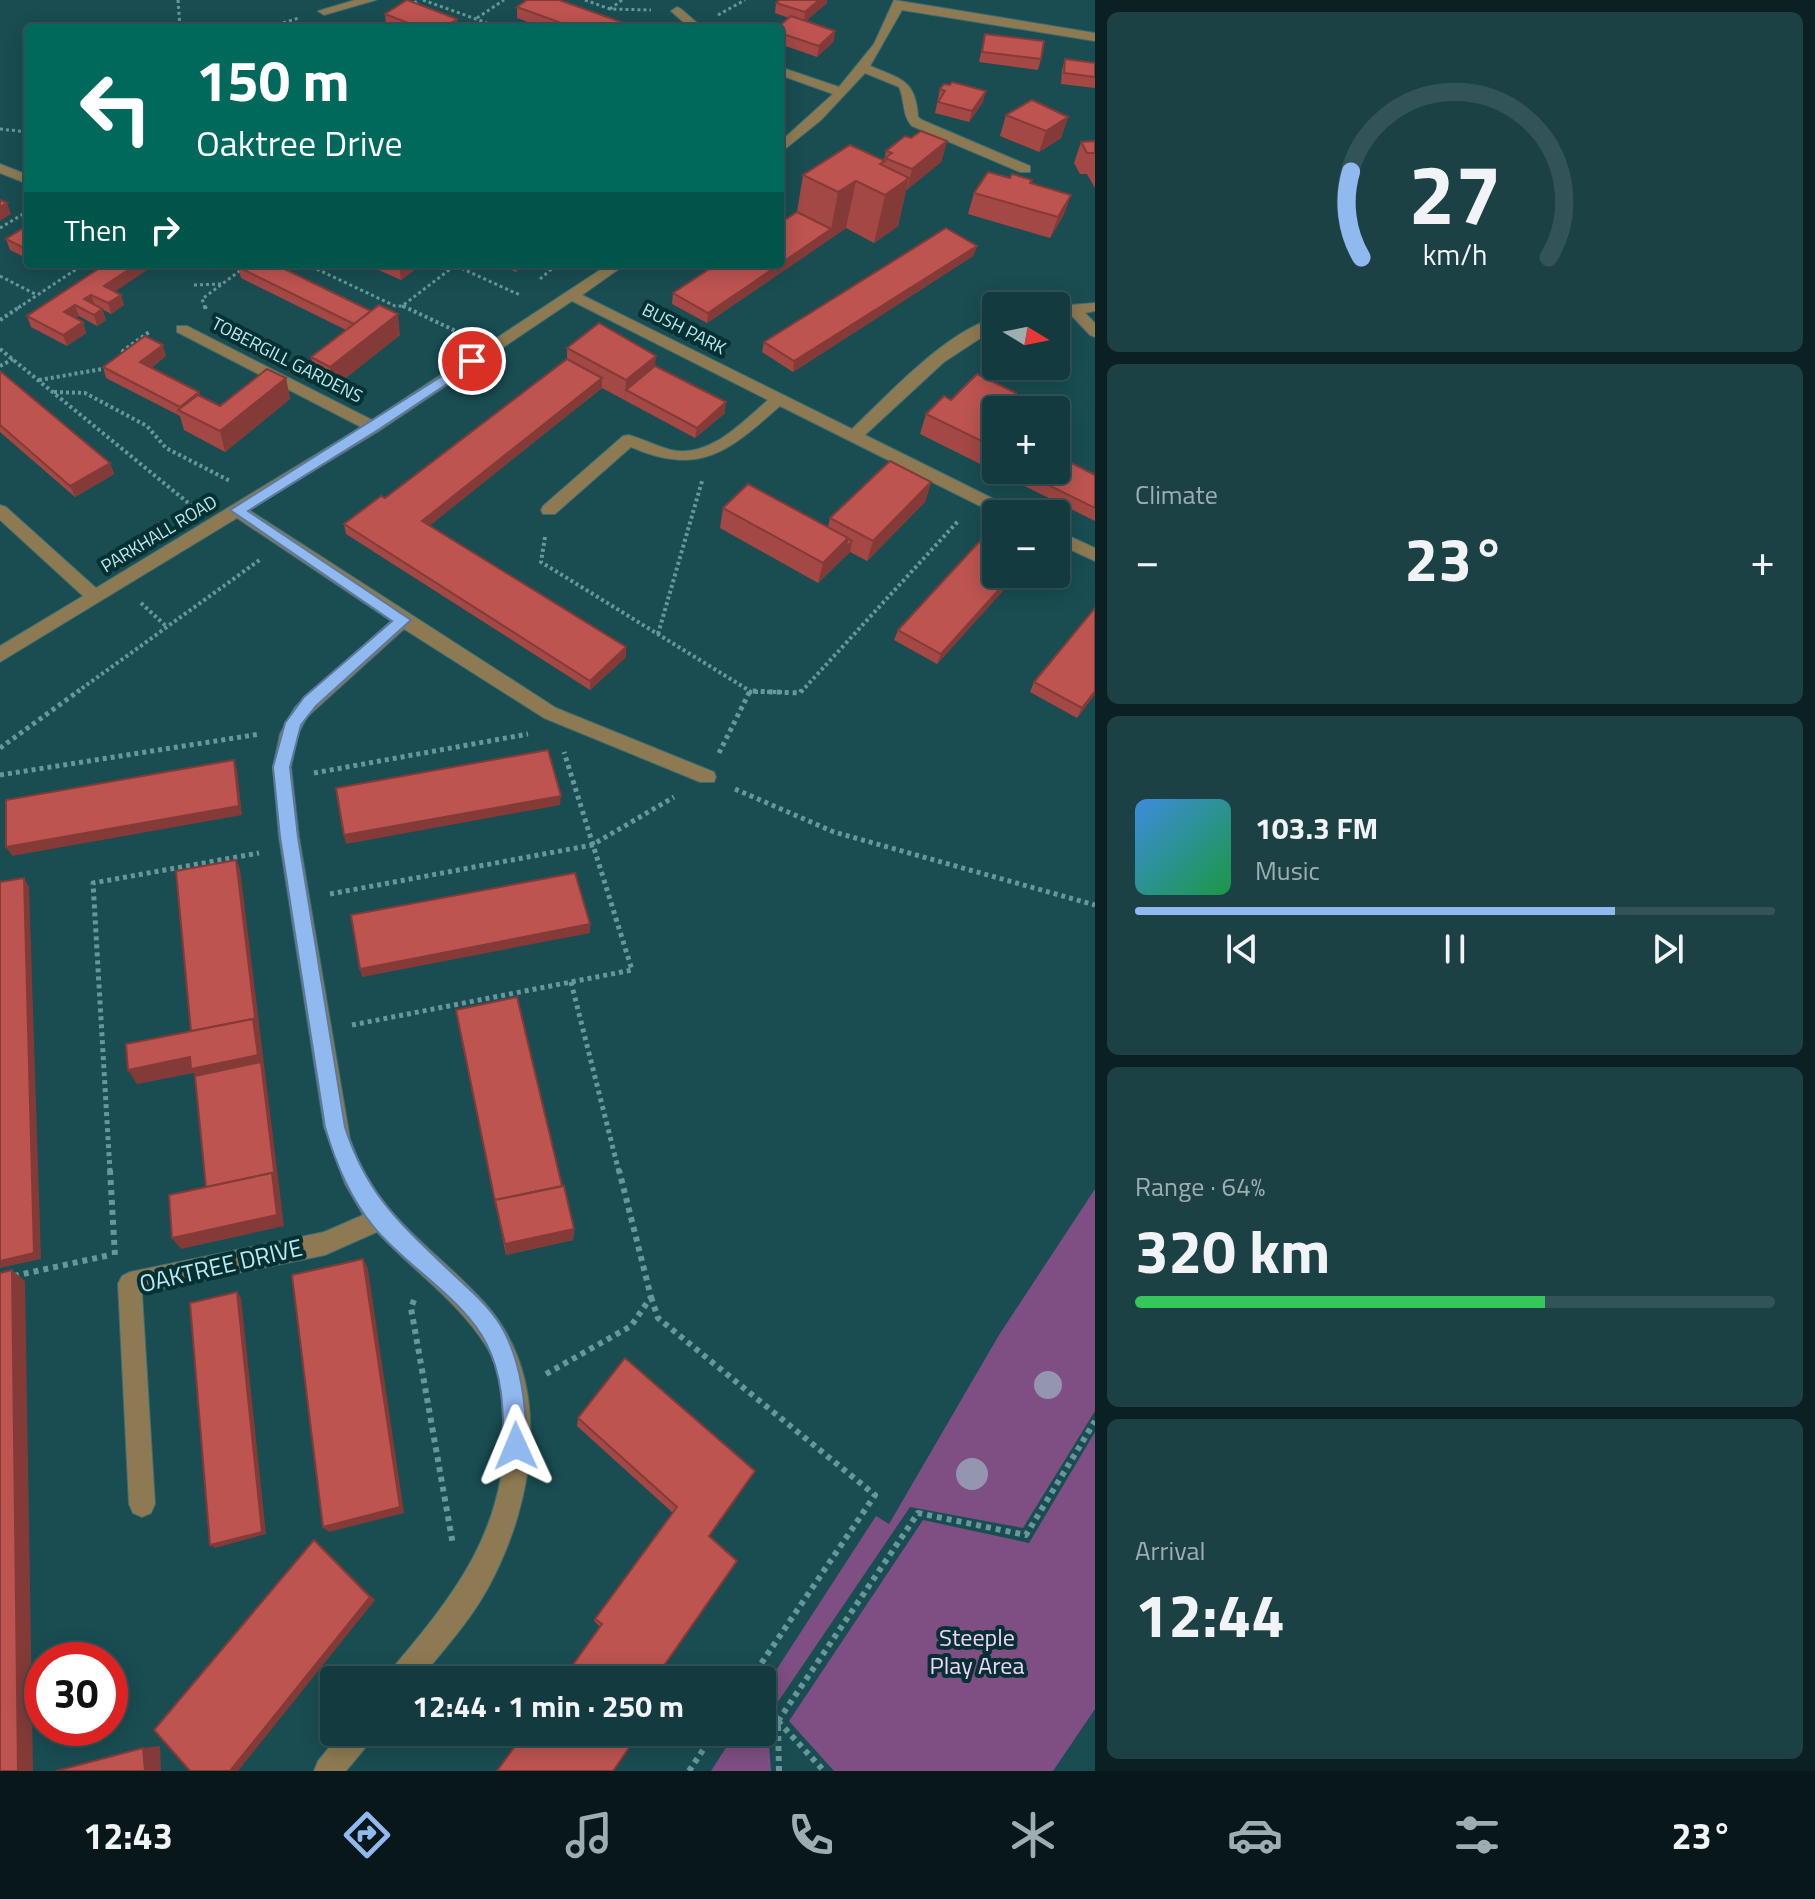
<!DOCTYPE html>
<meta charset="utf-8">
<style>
body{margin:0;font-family:"Titillium Web",sans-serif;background:#1c4145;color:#f1f3f6;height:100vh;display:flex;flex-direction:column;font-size:30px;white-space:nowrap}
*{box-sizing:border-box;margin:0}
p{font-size:26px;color:#9dadb0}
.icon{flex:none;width:44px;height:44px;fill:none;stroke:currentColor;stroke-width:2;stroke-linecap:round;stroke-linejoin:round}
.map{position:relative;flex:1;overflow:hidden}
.side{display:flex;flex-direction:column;gap:12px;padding:12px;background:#0a2022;width:720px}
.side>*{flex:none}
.top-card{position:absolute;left:24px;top:24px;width:760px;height:244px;border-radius:8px;box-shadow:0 4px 20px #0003,0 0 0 2px #325458;background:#00695c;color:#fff;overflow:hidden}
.needle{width:52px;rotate:100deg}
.controls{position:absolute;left:982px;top:292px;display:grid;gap:16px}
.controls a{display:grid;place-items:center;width:88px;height:88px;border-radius:8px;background:#133a3e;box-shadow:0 4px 20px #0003,0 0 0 2px #325458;font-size:40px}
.speed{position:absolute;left:24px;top:1642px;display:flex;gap:16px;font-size:40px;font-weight:700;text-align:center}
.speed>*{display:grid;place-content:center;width:104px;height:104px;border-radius:50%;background:#133a3e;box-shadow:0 4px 20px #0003,0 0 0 2px #325458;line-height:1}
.speed .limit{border:12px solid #d22;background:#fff;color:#111}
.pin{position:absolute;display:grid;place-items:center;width:68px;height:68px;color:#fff;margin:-34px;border:4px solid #fff;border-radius:50%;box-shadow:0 2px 8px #0007}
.me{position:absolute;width:88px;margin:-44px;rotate:359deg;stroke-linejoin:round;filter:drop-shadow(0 0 6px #0008)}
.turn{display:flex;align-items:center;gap:28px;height:168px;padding:0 40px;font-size:36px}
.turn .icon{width:104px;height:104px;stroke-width:2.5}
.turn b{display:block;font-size:56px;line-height:68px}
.then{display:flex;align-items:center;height:76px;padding:0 40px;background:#0003;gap:16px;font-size:30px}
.big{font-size:60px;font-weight:700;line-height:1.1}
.side .tile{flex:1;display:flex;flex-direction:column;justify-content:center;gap:12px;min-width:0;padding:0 28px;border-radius:12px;background:#1c4145}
.side .dial{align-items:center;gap:0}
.dial svg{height:208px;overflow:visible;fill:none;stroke:#325458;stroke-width:7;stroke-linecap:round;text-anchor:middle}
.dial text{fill:#f1f3f6;stroke:none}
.song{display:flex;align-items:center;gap:24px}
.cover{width:96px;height:96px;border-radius:12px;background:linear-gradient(135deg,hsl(210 70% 55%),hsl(140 70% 35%))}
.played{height:8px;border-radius:4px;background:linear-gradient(90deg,#90b9f0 75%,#325458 75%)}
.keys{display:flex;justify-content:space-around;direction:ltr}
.heat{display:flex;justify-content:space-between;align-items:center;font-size:44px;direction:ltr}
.charge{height:12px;border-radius:6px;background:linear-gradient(90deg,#34c759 64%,#325458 0)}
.trip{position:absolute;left:320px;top:1666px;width:456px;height:80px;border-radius:8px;background:#133a3e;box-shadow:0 4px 20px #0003,0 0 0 2px #325458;font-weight:700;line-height:80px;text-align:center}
.dock{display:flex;height:128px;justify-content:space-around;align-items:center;background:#081719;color:#9dadb0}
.dock .icon{width:56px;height:56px}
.dock .on{color:#90b9f0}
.dock b{font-size:36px;color:#f1f3f6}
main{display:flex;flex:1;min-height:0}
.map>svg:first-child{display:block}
.green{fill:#7f4e83}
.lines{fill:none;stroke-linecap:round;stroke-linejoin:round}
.minor-casing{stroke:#3a6c71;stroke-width:2}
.path-far3{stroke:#67979c;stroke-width:3;stroke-dasharray:3 3;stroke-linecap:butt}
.path-far2{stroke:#67979c;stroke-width:4;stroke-dasharray:3 3;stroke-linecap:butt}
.path-far1{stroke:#67979c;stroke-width:5;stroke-dasharray:4 4;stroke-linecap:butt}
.path{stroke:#67979c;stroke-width:6;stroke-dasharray:5 5;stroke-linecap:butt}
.minor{fill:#8e7a52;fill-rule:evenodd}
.tree{fill:#9396ae}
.wall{fill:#a34845}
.shaded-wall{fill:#843b38}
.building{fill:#bd5450;stroke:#843b38;stroke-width:2}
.route{fill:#90b9f0;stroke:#5e789c;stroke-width:2}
.labels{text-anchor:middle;stroke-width:8;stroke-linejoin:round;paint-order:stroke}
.far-street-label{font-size:18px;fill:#bde8ed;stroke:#053135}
.near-street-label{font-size:24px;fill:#bde8ed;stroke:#053135}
.near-park-label{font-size:24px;fill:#f7d1f9;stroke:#053135}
</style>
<main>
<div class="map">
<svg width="1095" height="1771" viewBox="0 0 1095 1771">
<rect width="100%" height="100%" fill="#194d52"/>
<g class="green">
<polygon points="1095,1189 1095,1411 1023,1528 910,1507 767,1718 771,1771 711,1771 736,1732 762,1732 762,1692 876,1516 889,1524 999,1335"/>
<polygon points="1095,1432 1095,1709 1053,1771 834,1771 789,1721 923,1520 1029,1543"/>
</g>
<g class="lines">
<defs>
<g id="minor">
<polygon points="355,0 376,0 324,15 318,11"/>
<path d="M894,0L1095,33V41L902,10L870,66C901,79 916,80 918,117L922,120L1030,166V172H1020L912,126C902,116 905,100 899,87L865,73L821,120L780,153V142L833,94L780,75V67L839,87L874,44Z"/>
<polygon points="677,7 681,9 703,28 690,28 671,11"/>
<polygon points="0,164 28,175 28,184 0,173"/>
<path d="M609,264H626L582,295L852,429C891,392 944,333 996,317V328L944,362L865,435L1016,510L1018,514H996L780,406C729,451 700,477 631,447L555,514H543L541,510L543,506L623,436L629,435C643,439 656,446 671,450C710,458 741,423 768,400L572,301L379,431L249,510L556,708L714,772L716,777L714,782H700L544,718L404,629L307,717L298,734L291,767L299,837L350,1139C378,1219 430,1243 484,1302C555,1380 535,1502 488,1588C470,1621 443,1651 419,1680H387L391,1670C456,1593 507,1529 505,1422C504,1397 500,1368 486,1346C458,1301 413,1271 377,1232L325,1255L142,1293L155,1504L151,1513L142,1517L133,1513L129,1504L118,1284L122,1276L130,1272L324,1232L363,1215L345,1184L324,1127L279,837L273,767L280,734L295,707L391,621L237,518L0,662V646L83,596L0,520V505L6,507L96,588L361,427L177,332V326H187L372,420Z"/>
<polygon points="1095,303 1095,311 1085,313 1095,323 1095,337 1090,335 1070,314 1056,316 1056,306"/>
<polygon points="1056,530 1095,548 1095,561 1056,543"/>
<polygon points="342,1732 374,1732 370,1742 346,1771 314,1771 318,1761"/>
</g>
</defs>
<use href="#minor" class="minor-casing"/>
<g class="path-far3">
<polyline points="178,0 180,28"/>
<polyline points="423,0 501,28"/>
<polyline points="585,0 610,9 651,10"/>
<polyline points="409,6 419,0"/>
<polyline points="610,9 622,0"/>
<polyline points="718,15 745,0"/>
<polyline points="477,18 504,0"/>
<polyline points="266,28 299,18"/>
<polyline points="0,129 28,132"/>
<polyline points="0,228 28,211"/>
<polyline points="306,264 395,306 402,306 457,264"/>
<polyline points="456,266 520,295"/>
<polyline points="0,276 37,295"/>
<polyline points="540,279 557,264"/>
<polyline points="194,285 221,284"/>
<polyline points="402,306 407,308"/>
<polyline points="18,308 84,264"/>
<polyline points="205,308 202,299 249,264"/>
</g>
<g class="path-far2">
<polyline points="205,306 206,310"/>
<polyline points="403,306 460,333"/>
<polyline points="0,320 21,306"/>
<polyline points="0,349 192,506"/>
<polyline points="121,358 123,351 149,332"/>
<polyline points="0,366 13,359"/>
<polyline points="39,380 108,368"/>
<polyline points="54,392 85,393 147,426 166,448 230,481"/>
<polyline points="545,537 541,562 750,691"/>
<polyline points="141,603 167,627"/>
<polyline points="658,634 702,481"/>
<polyline points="77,692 261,559"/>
<polyline points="749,692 784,692"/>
<polyline points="801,692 959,520"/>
</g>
<g class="path-far1">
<polyline points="0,748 80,690"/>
<polyline points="719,753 750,691 800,693 802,690"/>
<polyline points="314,773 528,734"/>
<polyline points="0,775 260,734"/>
<polyline points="735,789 834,832 1095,905"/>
<polyline points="330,894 592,845 674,797"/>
<polyline points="571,982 619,1172"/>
<polyline points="352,1025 632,970 564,752"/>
<polyline points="110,1172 93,883 259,853"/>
</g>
<g class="path">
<polyline points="110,1170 115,1256"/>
<polyline points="14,1276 110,1255"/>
<polyline points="651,1297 658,1318 875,1495 750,1680"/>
<polyline points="414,1300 411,1308 453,1545"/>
<polyline points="546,1374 631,1326 651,1297 619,1170"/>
<polyline points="778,1721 824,1771"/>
<polyline points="689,1771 715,1732"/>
<polyline points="779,1771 778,1721 918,1513 1026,1535 1095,1421"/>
</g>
<use href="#minor" class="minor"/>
</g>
<g class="tree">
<circle cx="1048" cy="1385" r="14"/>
<circle cx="972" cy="1474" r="16"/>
</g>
<g class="wall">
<polygon points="776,3 827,3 805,21 834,41 817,57 780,44 780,28 789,18 775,13"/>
<polygon points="517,7 638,28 545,28 517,18"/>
<polygon points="385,14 457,19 458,28 394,28 386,25"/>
<polygon points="985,34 1041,59 1038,70 979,62"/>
<polygon points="1065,59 1095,63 1095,88 1061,84 1062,70"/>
<polygon points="940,89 983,102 969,122 935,113"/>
<polygon points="1006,115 1068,117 1061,138 1039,152 1000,136"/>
<polygon points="911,138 947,141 941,162 906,190 898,226 874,243 846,228 707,323 672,304 673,293 797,212 803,175 884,161 886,151"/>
<polygon points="1095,141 1095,188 1087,174 1080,174 1074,163 1081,142"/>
<polygon points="1031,184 1071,195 1063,216 1050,238 968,214 974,193"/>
<polygon points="28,225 28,259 10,250 6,239"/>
<polygon points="977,246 973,256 793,372 762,352 764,342"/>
<polygon points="106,264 115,292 124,305 111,314 102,309 106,320 97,326 79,316 75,318 83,322 86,333 67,346 31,327 27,316"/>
<polygon points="365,264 422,264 401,280"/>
<polygon points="498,264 525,264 516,272"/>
<polygon points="238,267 400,335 334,387 315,378 311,357 346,330 241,278"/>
<polygon points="567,348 655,366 725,413 695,438 602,388 430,525 626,657 590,690 346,534 344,524 385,498 567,359"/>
<polygon points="166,356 151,368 199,392 200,396 220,406 286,378 290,399 225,452 184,430 180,416 106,378 103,367"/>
<polygon points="0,371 110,463 114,474 75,497 0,432"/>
<polygon points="951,400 996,410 996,470 1056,470 1095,475 1095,521 920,434 926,414"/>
<polygon points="931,482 925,502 867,561 850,552 818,583 720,528 723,508 828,527 830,518"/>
<polygon points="996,574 1018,574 937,664 894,640 898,630"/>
<polygon points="1034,682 1095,694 1077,718 1030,692"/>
<polygon points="457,1018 562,1186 574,1229 573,1240 506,1255"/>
<polygon points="578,1418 709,1536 656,1677 594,1621 673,1513 577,1426"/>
</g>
<g class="shaded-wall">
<polygon points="819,0 827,0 827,3 804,23 805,12"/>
<polygon points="457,19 458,28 443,28"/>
<polygon points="835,31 834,41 817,57 819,46"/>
<polygon points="986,91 983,102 969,122 972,111"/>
<polygon points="1068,117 1061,138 1039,152 1046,131"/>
<polygon points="947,141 941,162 907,190 912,169"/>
<polygon points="909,178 898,226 874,243 885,195"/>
<polygon points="856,181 846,228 829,240 838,192"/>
<polygon points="1071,195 1063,216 1050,238 1058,217"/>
<polygon points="7,203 11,214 0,221 0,207"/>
<polygon points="831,229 829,240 707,323 708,313"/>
<polygon points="977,246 973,256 793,372 794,361"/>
<polygon points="137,264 156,264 107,297 104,286"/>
<polygon points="399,264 422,264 401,280"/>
<polygon points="515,264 525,264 516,272"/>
<polygon points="91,295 95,305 84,299"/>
<polygon points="121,295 124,305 111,314 108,303"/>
<polygon points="75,305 79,316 68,323 64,312"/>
<polygon points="102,309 106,320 97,326 94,315"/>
<polygon points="398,314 400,335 334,387 330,367"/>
<polygon points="83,322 86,333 67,346 63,335"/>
<polygon points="163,345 166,356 143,373 140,362"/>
<polygon points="656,356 654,377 626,390 625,401 626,380"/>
<polygon points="286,378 290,399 225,452 220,431"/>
<polygon points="602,378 602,388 423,531 422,521"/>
<polygon points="1016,393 1010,410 1000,410"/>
<polygon points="726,402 725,413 695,438 697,428"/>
<polygon points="110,463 114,474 75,497 70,486"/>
<polygon points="931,482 925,502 867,561 873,541"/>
<polygon points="848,538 845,548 852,541 850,552 818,583 823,563"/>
<polygon points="1013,574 1018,574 937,664 941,654"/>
<polygon points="626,647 626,657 590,690 590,681"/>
<polygon points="1095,691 1095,694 1077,718 1082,708"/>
<polygon points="234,760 237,770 242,815 12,856 6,847"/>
<polygon points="561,796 560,805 346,844 344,835"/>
<polygon points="236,860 240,869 284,1226 181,1249 172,1238 274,1186 262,1070 199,1083 194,1073 137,1084 128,1070 190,1057"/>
<polygon points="24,878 29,887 41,1259 0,1268"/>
<polygon points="590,924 590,933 362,977 360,969"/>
<polygon points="574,1229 573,1240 506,1255 505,1244"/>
<polygon points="363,1259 368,1269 404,1513 329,1532 323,1527"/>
<polygon points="12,1270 25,1281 33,1771 18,1771"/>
<polygon points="237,1292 241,1298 266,1534 215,1548 210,1545"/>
<polygon points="314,1540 320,1545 375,1600 238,1771 230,1771"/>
<polygon points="160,1746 161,1771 145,1771 143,1748"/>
</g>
<g class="building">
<polygon points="407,0 457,19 443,28 421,28 385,14"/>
<polygon points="527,0 559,0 638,28 575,28 517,7"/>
<polygon points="780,0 819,0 805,12 776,3"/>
<polygon points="791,16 835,31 819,46 780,33 780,28 777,28"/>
<polygon points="985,34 1044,41 1041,59 982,52"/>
<polygon points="1065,59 1095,63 1095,77 1064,73"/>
<polygon points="952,82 986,91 972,111 938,102 945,91 940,89 944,84 950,85"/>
<polygon points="1032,100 1068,117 1046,131 1006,115"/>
<polygon points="921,131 947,141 912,169 885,158 892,153 886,151 905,136 911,138"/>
<polygon points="1095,141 1095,153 1087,153 1081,142"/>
<polygon points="850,145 885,161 880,164 909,178 885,195 856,181 838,192 803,175"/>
<polygon points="988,172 1010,178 1012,174 1032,180 1030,183 1071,195 1058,217 974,193"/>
<polygon points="0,200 7,203 0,207"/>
<polygon points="797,212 831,229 780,264 780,223"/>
<polygon points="28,225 28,250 6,239"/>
<polygon points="946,228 977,246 794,361 764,342"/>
<polygon points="106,264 137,264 104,286 121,295 108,303 91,295 84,299 102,309 94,315 75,305 64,312 83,322 63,335 27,316"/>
<polygon points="243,264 274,264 371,311 354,324 238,267"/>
<polygon points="717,264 780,264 708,313 673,293"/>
<polygon points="379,305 398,314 330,367 311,357"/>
<polygon points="599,323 656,356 626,380 567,348"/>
<polygon points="145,336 163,345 140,362 199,392 180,407 103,367"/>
<polygon points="567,359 602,378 422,521 626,647 590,681 344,524 381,496 385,498"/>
<polygon points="655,366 726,402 697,428 626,390"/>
<polygon points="267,369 286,378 220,431 178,410 198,395 220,406"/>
<polygon points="0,371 110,463 70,486 0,425"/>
<polygon points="977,374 1016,393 1000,410 996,410 996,448 926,414 944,396 951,400"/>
<polygon points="1056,455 1095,475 1095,508 1018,470 1056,470"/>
<polygon points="890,461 931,482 873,541 830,518"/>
<polygon points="748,484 848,538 823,563 723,508"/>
<polygon points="992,528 996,530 996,574 1013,574 941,654 898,630"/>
<polygon points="848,539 852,541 845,548"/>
<polygon points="1095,608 1095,691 1082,708 1034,682"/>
<polygon points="548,750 561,796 344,835 336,788"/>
<polygon points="234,760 239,806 6,847 6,800"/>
<polygon points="236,860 256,1026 253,1019 191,1031 176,871"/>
<polygon points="575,873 590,924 360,969 351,915"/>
<polygon points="24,878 34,1253 0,1261 0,882"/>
<polygon points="517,997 562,1186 495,1200 496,1206 456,1010"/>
<polygon points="253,1019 258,1055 191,1069 190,1057 128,1070 126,1044"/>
<polygon points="261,1062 275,1179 272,1173 206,1187 195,1076"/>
<polygon points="272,1173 277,1215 172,1238 169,1195"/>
<polygon points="564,1186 574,1229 505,1244 495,1200"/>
<polygon points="363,1259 400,1507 323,1527 292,1275"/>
<polygon points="12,1270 18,1771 0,1771 0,1273"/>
<polygon points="237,1292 262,1532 210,1545 190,1303"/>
<polygon points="625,1358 755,1471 709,1536 737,1561 656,1677 660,1680 562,1680 602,1624 595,1619 677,1507 578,1418"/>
<polygon points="314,1540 370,1597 230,1771 190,1771 154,1730"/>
<polygon points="525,1732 640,1732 613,1771 497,1771"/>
<polygon points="143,1748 145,1771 56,1771"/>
</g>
<path class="route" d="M472,357L479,361L477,364L378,430L248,511L411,620L316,706L301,725L290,767L298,837L345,1127C367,1196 402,1225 452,1273C471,1291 493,1309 505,1333C523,1369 525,1407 528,1446L524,1454L516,1458L508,1454L504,1446C503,1412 503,1377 487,1345C465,1299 405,1266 373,1226C350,1198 335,1162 325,1127L280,837L273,767L285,723L304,697L392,621L230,510Z"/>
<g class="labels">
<g class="far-street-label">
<text transform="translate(684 329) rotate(27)" y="6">BUSH PARK</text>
<text transform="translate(287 360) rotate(27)" y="6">TOBERGILL GARDENS</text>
<text transform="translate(159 534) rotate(-31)" y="6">PARKHALL ROAD</text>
</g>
<g class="near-street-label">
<text transform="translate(221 1266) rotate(-13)" y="8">OAKTREE DRIVE</text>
</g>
<g class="near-park-label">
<text x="977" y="1646">Steeple<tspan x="977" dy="28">Play Area</tspan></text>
</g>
</g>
</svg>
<div class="controls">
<a><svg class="needle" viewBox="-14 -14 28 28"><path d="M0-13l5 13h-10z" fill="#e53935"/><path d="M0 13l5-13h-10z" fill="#9dadb0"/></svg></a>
<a>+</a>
<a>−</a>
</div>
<div class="speed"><div class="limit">30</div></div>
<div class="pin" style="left:472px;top:361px;background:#d93025"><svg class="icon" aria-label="arrive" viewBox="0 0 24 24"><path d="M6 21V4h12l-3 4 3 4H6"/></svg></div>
<svg class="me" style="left:516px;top:1446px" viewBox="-20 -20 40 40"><path d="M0-17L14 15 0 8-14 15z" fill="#90b9f0" stroke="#fff" stroke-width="4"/></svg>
<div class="trip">12:44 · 1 min · 250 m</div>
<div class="top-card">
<div class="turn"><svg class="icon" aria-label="left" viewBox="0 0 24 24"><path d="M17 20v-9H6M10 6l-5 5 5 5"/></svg><div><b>150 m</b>Oaktree Drive</div></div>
<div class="then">Then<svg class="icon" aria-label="right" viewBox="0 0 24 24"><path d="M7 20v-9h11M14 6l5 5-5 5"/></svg></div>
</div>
</div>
<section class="side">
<div class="tile dial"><svg viewBox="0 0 100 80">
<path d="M14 69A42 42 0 1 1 86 69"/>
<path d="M14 69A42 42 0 0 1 10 36" stroke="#90b9f0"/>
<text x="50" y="56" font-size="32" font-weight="700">27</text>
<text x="50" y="72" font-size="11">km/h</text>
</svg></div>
<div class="tile"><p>Climate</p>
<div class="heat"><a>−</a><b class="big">23°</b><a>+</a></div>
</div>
<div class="tile">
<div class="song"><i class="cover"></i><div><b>103.3 FM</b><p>Music</p></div></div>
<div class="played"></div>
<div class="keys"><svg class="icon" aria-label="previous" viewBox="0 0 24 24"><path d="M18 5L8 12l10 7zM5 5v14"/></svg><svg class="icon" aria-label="pause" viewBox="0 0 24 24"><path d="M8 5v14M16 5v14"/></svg><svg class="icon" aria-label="next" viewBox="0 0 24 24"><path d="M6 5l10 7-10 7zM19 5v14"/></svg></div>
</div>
<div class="tile"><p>Range · 64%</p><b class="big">320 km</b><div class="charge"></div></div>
<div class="tile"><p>Arrival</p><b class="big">12:44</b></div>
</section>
</main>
<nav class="dock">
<b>12:43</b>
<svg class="icon on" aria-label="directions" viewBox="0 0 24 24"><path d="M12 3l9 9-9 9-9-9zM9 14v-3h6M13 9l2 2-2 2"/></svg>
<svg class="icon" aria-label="music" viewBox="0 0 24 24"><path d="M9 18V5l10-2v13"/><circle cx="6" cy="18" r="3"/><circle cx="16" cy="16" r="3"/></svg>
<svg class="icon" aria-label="phone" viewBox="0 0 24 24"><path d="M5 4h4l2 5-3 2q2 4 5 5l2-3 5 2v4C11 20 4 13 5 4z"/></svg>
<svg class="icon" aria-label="climate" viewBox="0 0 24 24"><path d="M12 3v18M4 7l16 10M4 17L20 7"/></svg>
<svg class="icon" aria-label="car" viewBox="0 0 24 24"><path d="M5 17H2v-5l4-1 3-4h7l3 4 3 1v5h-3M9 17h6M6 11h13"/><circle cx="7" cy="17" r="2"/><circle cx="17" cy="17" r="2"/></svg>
<svg class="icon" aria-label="filters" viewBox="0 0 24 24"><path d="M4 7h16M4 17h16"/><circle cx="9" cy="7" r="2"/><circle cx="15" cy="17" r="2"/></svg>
<b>23°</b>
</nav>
